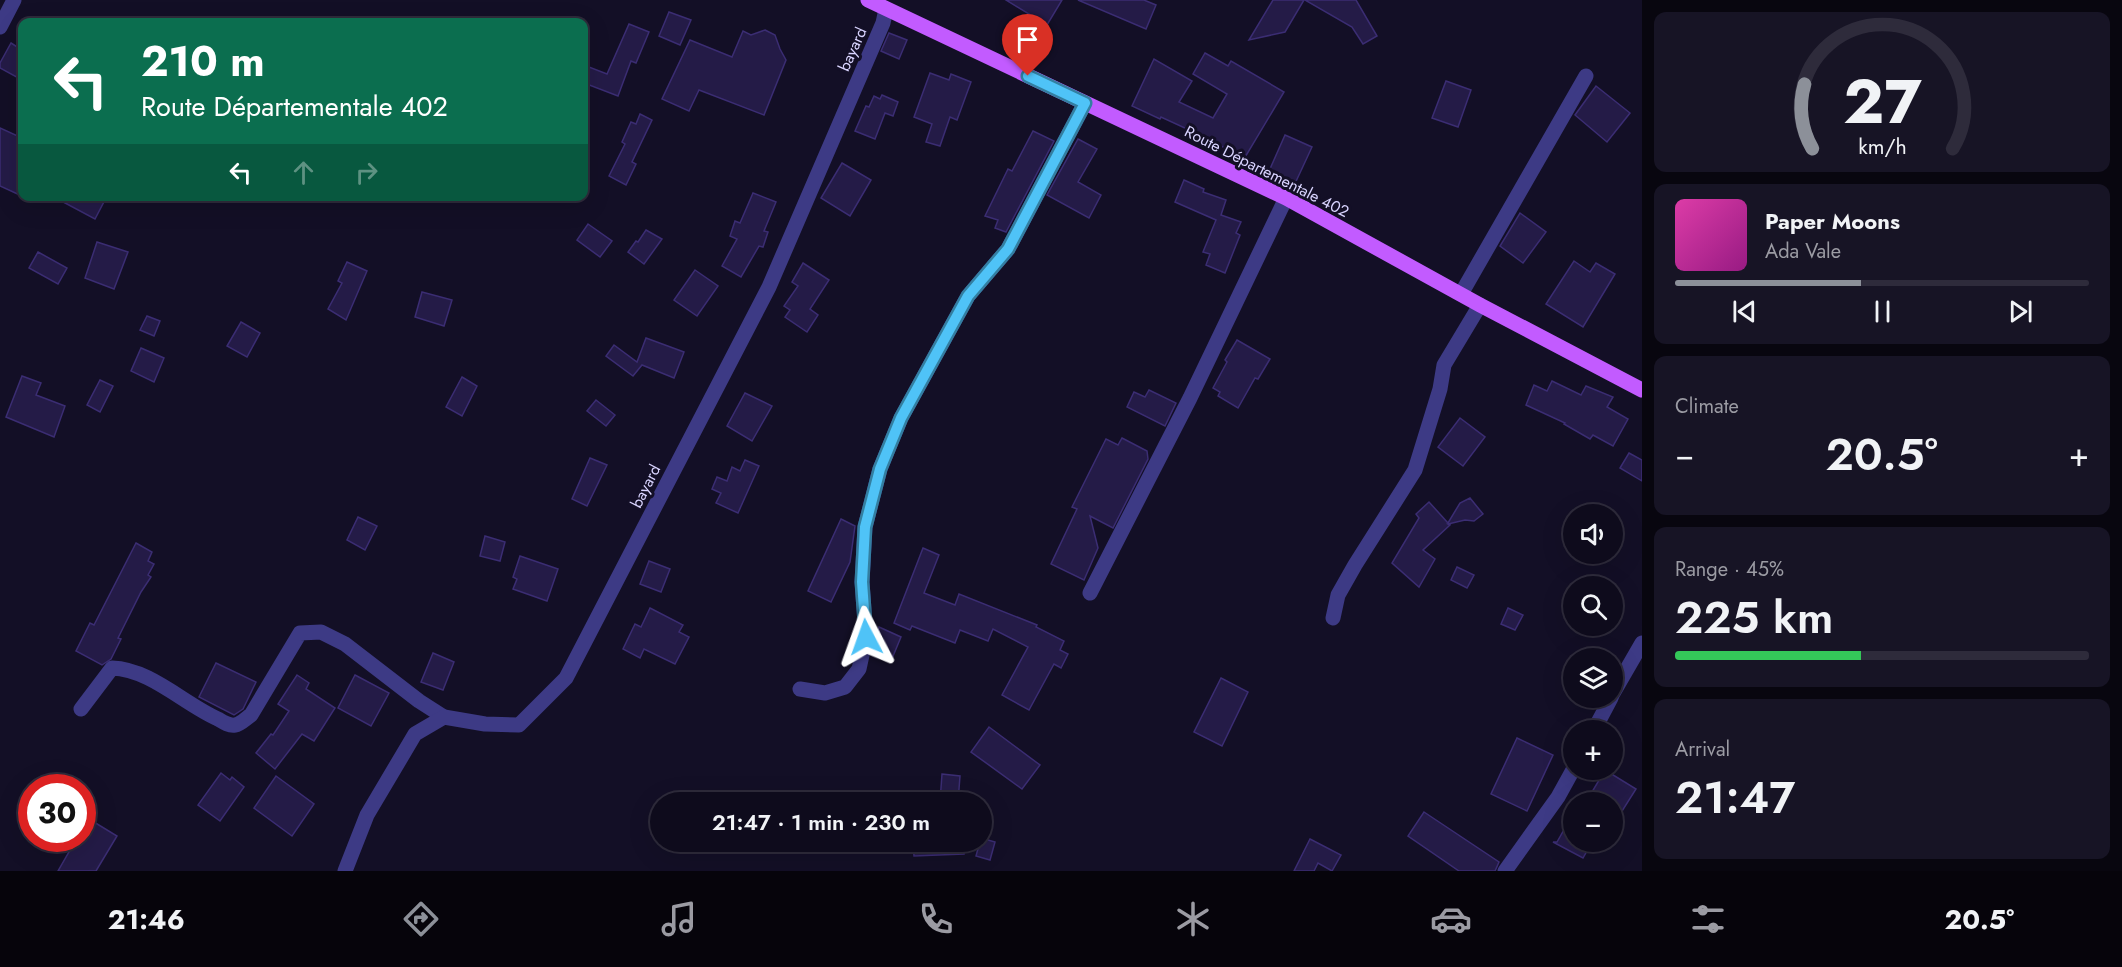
<!DOCTYPE html>
<meta charset="utf-8">
<style>
body{margin:0;font-family:Jost,sans-serif;background:#171425;color:#f1f3f6;height:100vh;display:flex;flex-direction:column;font-size:22px;white-space:nowrap}
*{box-sizing:border-box;margin:0}
p{font-size:20px;color:#9b9ba3}
.icon{flex:none;width:33px;height:33px;fill:none;stroke:currentColor;stroke-width:2;stroke-linecap:round;stroke-linejoin:round}
.map{position:relative;flex:1;overflow:hidden}
.panel{display:flex;flex-direction:column;gap:12px;padding:12px;background:#08060f;width:480px}
.panel>*{flex:none}
.top-card{position:absolute;left:18px;top:18px;width:570px;height:183px;border-radius:12px;box-shadow:0 6px 24px #0002,0 0 0 2px #2e2b3b;background:#0b6e4f;color:#fff;overflow:hidden}
.fabs{position:absolute;left:1563px;top:504px;display:grid;gap:12px}
.fabs a{display:grid;place-items:center;width:60px;height:60px;border-radius:50%;background:#0e0b1c;box-shadow:0 6px 24px #0002,0 0 0 2px #2e2b3b;font-size:30px}
.speed{position:absolute;left:18px;top:774px;display:flex;gap:12px;font-size:30px;font-weight:700;text-align:center}
.speed>*{display:grid;place-content:center;width:78px;height:78px;border-radius:50%;background:#0e0b1c;box-shadow:0 6px 24px #0002,0 0 0 2px #2e2b3b;line-height:1}
.speed .limit{border:9px solid #d22;background:#fff;color:#111}
.pin{position:absolute;display:grid;place-items:center;width:51px;height:51px;color:#fff;margin:-62px -26px;border-radius:50% 50% 50% 0;rotate:-45deg;box-shadow:0 0 6px #0007}
.pin .icon{rotate:45deg}
.me{position:absolute;width:66px;margin:-33px;rotate:356deg;stroke-linejoin:round;filter:drop-shadow(0 0 4px #0008)}
.turn{display:flex;align-items:center;gap:21px;height:126px;padding:0 24px;font-size:27px}
.turn .icon{width:78px;height:78px;stroke-width:2.5}
.turn b{display:block;font-size:42px;line-height:51px}
.lanes{display:flex;align-items:center;height:57px;padding:0 24px;background:#0003;justify-content:center;gap:30px;direction:ltr}
.lanes .off{opacity:.35}
.big{font-size:45px;font-weight:600;line-height:1.1}
.panel .widget{flex:1;display:flex;flex-direction:column;justify-content:center;gap:9px;min-width:0;padding:0 21px;border-radius:12px;background:#171425}
.panel .dial{align-items:center;gap:0}
.dial svg{height:156px;overflow:visible;fill:none;stroke:#2e2b3b;stroke-width:7;stroke-linecap:round;text-anchor:middle}
.dial text{fill:#f1f3f6;stroke:none}
.song{display:flex;align-items:center;gap:18px}
.cover{width:72px;height:72px;border-radius:9px;background:linear-gradient(135deg,hsl(320 70% 55%),hsl(310 70% 35%))}
.played{height:6px;border-radius:3px;background:linear-gradient(90deg,#8c9099 45%,#2e2b3b 45%)}
.keys{display:flex;justify-content:space-around;direction:ltr}
.heat{display:flex;justify-content:space-between;align-items:center;font-size:33px;direction:ltr}
.charge{height:9px;border-radius:4px;background:linear-gradient(90deg,#34c759 45%,#2e2b3b 0)}
.trip{position:absolute;left:650px;top:792px;width:342px;height:60px;border-radius:30px;background:#0e0b1c;box-shadow:0 6px 24px #0002,0 0 0 2px #2e2b3b;font-weight:600;line-height:60px;text-align:center}
.tabs{display:flex;height:96px;justify-content:space-around;align-items:center;background:#06040b;color:#9b9ba3}
.tabs .icon{width:42px;height:42px}
.tabs .active{color:#8c9099}
.tabs b{font-size:27px;color:#f1f3f6}
main{display:flex;flex:1;min-height:0}
.map>svg:first-child{display:block}
.building{fill:#241b47;stroke:#3b2d73;stroke-width:1.5}
.lines{fill:none;stroke-linecap:round;stroke-linejoin:round}
.minor{stroke:#3d3a85;stroke-width:15}
.major{stroke:#c25bff;stroke-width:15}
.route-casing{stroke:#337fa1;stroke-width:15}
.route{stroke:#4fc3f7;stroke-width:10}
.labels{text-anchor:middle;stroke-width:6;stroke-linejoin:round;paint-order:stroke}
.street-label{font-size:16px;fill:#d9d4ff;stroke:#130f26}
</style>
<main>
<div class="map">
<svg width="1642" height="871" viewBox="0 0 1642 871">
<rect width="100%" height="100%" fill="#130f26"/>
<g class="building">
<polygon points="1006,0 1062,0 1047,25"/>
<polygon points="1078,0 1144,0 1156,5 1146,29"/>
<polygon points="1273,0 1304,0 1285,32 1249,40"/>
<polygon points="1305,0 1356,0 1377,36 1363,44 1352,27"/>
<polygon points="669,12 691,20 680,45 659,36"/>
<polygon points="629,24 649,32 636,63 631,61 618,96 584,83 584,65 607,74"/>
<polygon points="765,30 775,35 780,49 786,60 764,115 699,90 689,111 662,99 690,40 732,57 743,31 751,35"/>
<polygon points="889,33 907,40 899,59 881,51"/>
<polygon points="11,43 22,50 22,80 0,68 0,63"/>
<polygon points="1205,53 1228,66 1231,61 1284,92 1244,159 1188,127 1187,129 1161,117 1160,119 1132,106 1154,59 1192,81 1179,102 1213,118 1227,94 1193,74"/>
<polygon points="930,73 949,80 951,74 971,82 957,120 950,117 940,146 926,142 932,124 914,117"/>
<polygon points="1446,81 1471,90 1458,127 1432,118"/>
<polygon points="1596,86 1630,113 1607,142 1575,115"/>
<polygon points="882,95 898,102 893,116 885,113 875,139 855,131 866,106 869,107 874,96 880,99"/>
<polygon points="640,114 652,120 632,162 636,164 626,185 609,176 625,144 622,142 631,122 636,124"/>
<polygon points="0,128 22,138 22,196 0,186"/>
<polygon points="1033,131 1054,141 1006,232 995,228 998,220 985,216 1008,169 1012,171"/>
<polygon points="1285,135 1312,147 1292,190 1266,178"/>
<polygon points="1078,139 1097,149 1078,182 1101,195 1089,218 1047,195"/>
<polygon points="842,163 871,180 850,216 821,198"/>
<polygon points="1184,180 1204,189 1203,192 1226,200 1221,215 1241,222 1236,233 1240,235 1225,273 1206,265 1210,254 1203,252 1216,220 1175,202"/>
<polygon points="753,193 776,202 764,231 768,232 763,247 759,246 741,277 722,266 737,239 730,236 735,221 740,223"/>
<polygon points="52,196 107,196 95,219"/>
<polygon points="1520,213 1546,232 1523,263 1500,246"/>
<polygon points="588,224 612,241 600,257 577,240"/>
<polygon points="646,230 662,239 644,264 628,252 636,241 638,242"/>
<polygon points="97,242 128,252 114,289 85,278"/>
<polygon points="38,252 67,268 58,284 29,268"/>
<polygon points="1574,261 1590,272 1596,263 1615,274 1583,327 1546,304"/>
<polygon points="347,262 367,271 346,320 328,309 342,283 338,281"/>
<polygon points="803,263 829,280 810,309 818,315 807,332 785,317 790,310 784,306 798,286 792,282"/>
<polygon points="695,270 718,286 697,316 674,300"/>
<polygon points="422,292 452,300 444,326 415,317"/>
<polygon points="147,316 160,321 154,336 140,330"/>
<polygon points="241,322 260,333 247,357 227,346"/>
<polygon points="646,338 684,352 674,378 642,365 633,376 606,356 614,345 637,362"/>
<polygon points="1237,340 1270,359 1258,379 1255,378 1238,408 1218,396 1220,392 1213,388 1227,362 1225,360"/>
<polygon points="141,348 164,358 154,382 131,371"/>
<polygon points="22,376 41,383 36,395 65,406 54,437 6,417"/>
<polygon points="462,377 477,386 462,416 446,407"/>
<polygon points="100,380 113,386 100,412 87,405"/>
<polygon points="1552,381 1581,395 1586,386 1613,397 1607,407 1628,419 1613,446 1593,435 1590,439 1564,424 1565,423 1526,405 1534,385 1547,391"/>
<polygon points="1149,390 1176,403 1165,426 1127,407 1134,392 1145,397"/>
<polygon points="745,393 772,406 752,441 727,426"/>
<polygon points="596,400 615,415 606,426 587,411"/>
<polygon points="1460,418 1485,437 1463,466 1438,447"/>
<polygon points="1122,438 1147,451 1148,459 1113,528 1090,516 1098,548 1084,580 1051,564 1077,509 1072,507 1106,439 1118,445"/>
<polygon points="1629,453 1642,460 1642,481 1620,468"/>
<polygon points="590,458 607,465 587,506 572,499"/>
<polygon points="745,460 759,466 738,513 716,503 721,493 712,489 717,477 727,481 732,467 740,471"/>
<polygon points="1470,498 1483,514 1474,521 1465,520 1448,524 1450,525 1423,550 1435,559 1419,587 1392,563 1419,518 1416,514 1429,502 1448,523 1460,503"/>
<polygon points="358,517 377,526 365,550 347,540"/>
<polygon points="841,519 855,526 850,562 831,602 808,591"/>
<polygon points="485,536 505,542 500,561 480,556"/>
<polygon points="136,543 152,552 148,561 154,564 148,575 151,577 141,592 118,638 121,639 111,659 102,665 76,651 90,623 94,625"/>
<polygon points="923,548 939,555 924,593 955,605 959,594 1037,625 1036,627 1064,641 1060,650 1068,654 1061,668 1054,664 1029,710 1002,695 1028,647 993,629 988,641 960,630 955,643 912,626 910,630 894,623"/>
<polygon points="520,556 558,569 547,601 513,589 517,579 513,577"/>
<polygon points="649,561 670,569 661,592 640,584"/>
<polygon points="1457,567 1474,575 1467,588 1451,580"/>
<polygon points="650,608 683,625 679,632 689,637 675,664 644,649 640,658 623,649 635,624 641,627"/>
<polygon points="1508,608 1523,615 1515,630 1501,624"/>
<polygon points="879,627 901,637 891,661 872,653"/>
<polygon points="433,653 454,662 443,690 421,682"/>
<polygon points="216,663 256,682 243,709 234,715 199,697"/>
<polygon points="297,675 309,683 306,689 335,708 314,741 302,734 275,769 256,753 271,734 273,735 289,711 278,704"/>
<polygon points="355,675 389,693 371,726 338,708"/>
<polygon points="1221,678 1248,692 1222,746 1194,732"/>
<polygon points="989,727 1040,765 1022,789 971,752"/>
<polygon points="1517,738 1553,755 1527,811 1491,794"/>
<polygon points="1605,770 1636,789 1612,827 1612,802 1586,802"/>
<polygon points="221,773 230,780 232,777 244,787 220,821 198,805"/>
<polygon points="942,774 960,776 958,802 940,802"/>
<polygon points="276,776 314,804 292,836 254,808"/>
<polygon points="1424,812 1499,862 1495,871 1459,871 1408,836"/>
<polygon points="1574,812 1574,842 1592,842 1583,858 1553,842 1557,842"/>
<polygon points="89,819 117,836 96,871 58,871 77,838 82,838 82,830"/>
<polygon points="981,838 995,842 990,860 976,856"/>
<polygon points="1310,839 1341,855 1332,871 1318,863 1314,871 1294,871"/>
<polygon points="913,842 964,842 964,854 914,856"/>
</g>
<g class="lines">
<g class="minor">
<polyline points="0,27 14,0"/>
<polyline points="1461,294 1586,76"/>
<polyline points="1090,593 1190,398 1286,198"/>
<polyline points="1333,618 1338,595 1355,565 1415,470 1440,389 1444,365 1480,305"/>
<polyline points="800,689 825,693 845,687 859,669 866,637 862,582 865,527 880,469 901,418 968,296 1008,249 1085,103"/>
<polyline points="1612,695 1642,643"/>
<path d="M81,709L112,668C150,669 184,704 218,719C223,722 229,726 235,725C241,724 246,718 251,715L300,633L321,632L345,644L419,701L444,717"/>
<polyline points="1594,730 1611,698"/>
<polyline points="345,871 367,815 415,734 444,717 485,724 519,725 566,678 769,287 883,23 886,9"/>
<polyline points="1505,871 1558,797 1574,768"/>
</g>
<polyline class="major" points="868,0 1286,198 1480,305 1642,390"/>
</g>
<g class="lines">
<defs>
<polyline id="route" points="866,637 862,582 865,527 880,469 901,418 968,296 1008,249 1085,103 1028,76"/>
</defs>
<use href="#route" class="route-casing"/>
<use href="#route" class="route"/>
</g>
<g class="labels">
<g class="street-label">
<text transform="translate(852 49) rotate(-66)" y="6">bayard</text>
<text transform="translate(1267 171) rotate(27)" y="6">Route Départementale 402</text>
<text transform="translate(645 486) rotate(-63)" y="6">bayard</text>
</g>
</g>
</svg>
<div class="fabs">
<a><svg class="icon" aria-label="sound" viewBox="0 0 24 24"><path d="M4 9h4l5-4v14l-5-4H4zM17 9q2 3 0 6"/></svg></a>
<a><svg class="icon" aria-label="search" viewBox="0 0 24 24"><circle cx="10" cy="10" r="6"/><path d="M15 15l6 6"/></svg></a>
<a><svg class="icon" aria-label="layers" viewBox="0 0 24 24"><path d="M12 4l9 5-9 5-9-5zM3 14l9 5 9-5"/></svg></a>
<a>+</a>
<a>−</a>
</div>
<div class="speed"><div class="limit">30</div></div>
<div class="pin" style="left:1028px;top:76px;background:#d93025"><svg class="icon" aria-label="arrive" viewBox="0 0 24 24"><path d="M6 21V4h12l-3 4 3 4H6"/></svg></div>
<svg class="me" style="left:866px;top:637px" viewBox="-20 -20 40 40"><path d="M0-17L14 15 0 8-14 15z" fill="#4fc3f7" stroke="#fff" stroke-width="4"/></svg>
<div class="trip">21:47 · 1 min · 230 m</div>
<div class="top-card">
<div class="turn"><svg class="icon" aria-label="left" viewBox="0 0 24 24"><path d="M17 20v-9H6M10 6l-5 5 5 5"/></svg><div><b>210 m</b>Route Départementale 402</div></div>
<div class="lanes"><svg class="icon" aria-label="left" viewBox="0 0 24 24"><path d="M17 20v-9H6M10 6l-5 5 5 5"/></svg><svg class="icon off" aria-label="ahead" viewBox="0 0 24 24"><path d="M12 20V5M6 11l6-6 6 6"/></svg><svg class="icon off" aria-label="right" viewBox="0 0 24 24"><path d="M7 20v-9h11M14 6l5 5-5 5"/></svg></div>
</div>
</div>
<section class="panel">
<div class="widget dial"><svg viewBox="0 0 100 80">
<path d="M14 69A42 42 0 1 1 86 69"/>
<path d="M14 69A42 42 0 0 1 10 36" stroke="#8c9099"/>
<text x="50" y="56" font-size="32" font-weight="700">27</text>
<text x="50" y="72" font-size="11">km/h</text>
</svg></div>
<div class="widget">
<div class="song"><i class="cover"></i><div><b>Paper Moons</b><p>Ada Vale</p></div></div>
<div class="played"></div>
<div class="keys"><svg class="icon" aria-label="previous" viewBox="0 0 24 24"><path d="M18 5L8 12l10 7zM5 5v14"/></svg><svg class="icon" aria-label="pause" viewBox="0 0 24 24"><path d="M8 5v14M16 5v14"/></svg><svg class="icon" aria-label="next" viewBox="0 0 24 24"><path d="M6 5l10 7-10 7zM19 5v14"/></svg></div>
</div>
<div class="widget"><p>Climate</p>
<div class="heat"><a>−</a><b class="big">20.5°</b><a>+</a></div>
</div>
<div class="widget"><p>Range · 45%</p><b class="big">225 km</b><div class="charge"></div></div>
<div class="widget"><p>Arrival</p><b class="big">21:47</b></div>
</section>
</main>
<nav class="tabs">
<b>21:46</b>
<svg class="icon active" aria-label="directions" viewBox="0 0 24 24"><path d="M12 3l9 9-9 9-9-9zM9 14v-3h6M13 9l2 2-2 2"/></svg>
<svg class="icon" aria-label="music" viewBox="0 0 24 24"><path d="M9 18V5l10-2v13"/><circle cx="6" cy="18" r="3"/><circle cx="16" cy="16" r="3"/></svg>
<svg class="icon" aria-label="phone" viewBox="0 0 24 24"><path d="M5 4h4l2 5-3 2q2 4 5 5l2-3 5 2v4C11 20 4 13 5 4z"/></svg>
<svg class="icon" aria-label="climate" viewBox="0 0 24 24"><path d="M12 3v18M4 7l16 10M4 17L20 7"/></svg>
<svg class="icon" aria-label="car" viewBox="0 0 24 24"><path d="M5 17H2v-5l4-1 3-4h7l3 4 3 1v5h-3M9 17h6M6 11h13"/><circle cx="7" cy="17" r="2"/><circle cx="17" cy="17" r="2"/></svg>
<svg class="icon" aria-label="filters" viewBox="0 0 24 24"><path d="M4 7h16M4 17h16"/><circle cx="9" cy="7" r="2"/><circle cx="15" cy="17" r="2"/></svg>
<b>20.5°</b>
</nav>
